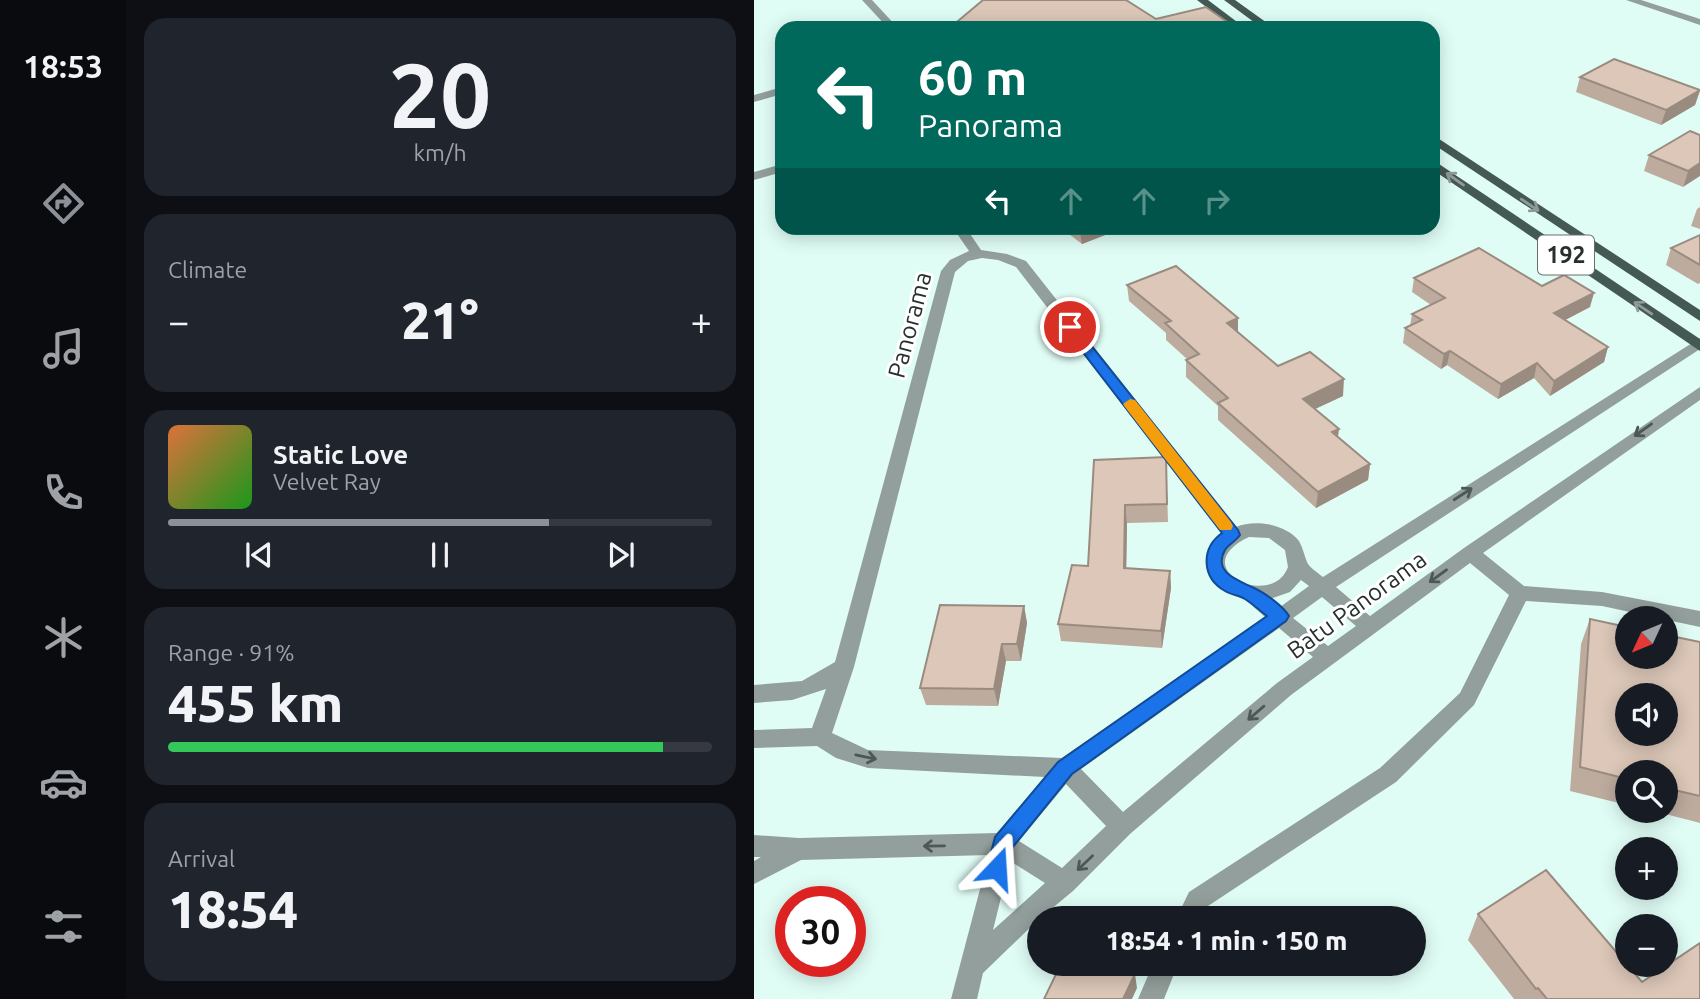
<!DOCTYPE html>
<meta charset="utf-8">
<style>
body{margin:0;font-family:Ubuntu,sans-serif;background:#20242c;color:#f1f3f6;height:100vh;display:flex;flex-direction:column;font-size:26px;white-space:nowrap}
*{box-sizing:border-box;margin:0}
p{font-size:23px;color:#9ea1a6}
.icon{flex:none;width:38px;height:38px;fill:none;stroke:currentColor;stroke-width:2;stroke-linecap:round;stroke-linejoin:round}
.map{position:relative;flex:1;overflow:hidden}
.side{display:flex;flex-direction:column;gap:18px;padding:18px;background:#0d0f14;width:628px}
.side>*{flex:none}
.hud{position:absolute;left:21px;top:21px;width:665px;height:214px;border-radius:21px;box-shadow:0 4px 18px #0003;background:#00695c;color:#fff;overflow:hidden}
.needle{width:46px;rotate:226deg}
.tools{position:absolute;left:861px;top:606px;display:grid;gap:14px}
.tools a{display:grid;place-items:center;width:63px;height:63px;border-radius:50%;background:#171b24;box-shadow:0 4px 18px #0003;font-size:35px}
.speed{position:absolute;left:21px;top:886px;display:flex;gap:14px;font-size:35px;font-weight:700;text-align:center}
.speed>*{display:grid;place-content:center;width:91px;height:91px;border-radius:50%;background:#171b24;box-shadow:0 4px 18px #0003;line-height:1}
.speed .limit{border:10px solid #d22;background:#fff;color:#111}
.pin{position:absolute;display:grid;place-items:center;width:60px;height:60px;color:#fff;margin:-30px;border:4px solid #fff;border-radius:50%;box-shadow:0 2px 7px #0007}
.me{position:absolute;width:77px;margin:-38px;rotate:20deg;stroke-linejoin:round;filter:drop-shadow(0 0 5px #0008)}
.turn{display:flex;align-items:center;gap:24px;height:147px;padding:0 28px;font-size:32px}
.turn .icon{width:91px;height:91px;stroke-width:2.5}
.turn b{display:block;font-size:49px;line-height:60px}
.lanes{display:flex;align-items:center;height:66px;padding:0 28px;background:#0003;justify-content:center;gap:35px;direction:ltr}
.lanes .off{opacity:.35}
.big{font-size:52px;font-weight:800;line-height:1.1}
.side .tile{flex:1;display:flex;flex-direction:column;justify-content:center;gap:10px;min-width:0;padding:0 24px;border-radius:21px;background:#20242c}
.side .dial{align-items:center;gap:0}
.dial b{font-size:91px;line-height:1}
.song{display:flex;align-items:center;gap:21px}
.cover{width:84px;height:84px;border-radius:10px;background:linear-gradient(135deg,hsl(20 70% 55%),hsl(120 70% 35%))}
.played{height:7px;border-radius:4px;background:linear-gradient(90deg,#8c9099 70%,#363941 70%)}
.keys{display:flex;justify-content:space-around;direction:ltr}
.heat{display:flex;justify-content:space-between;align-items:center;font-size:38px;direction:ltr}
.charge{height:10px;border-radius:5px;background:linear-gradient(90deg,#34c759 91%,#363941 0)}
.trip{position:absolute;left:273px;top:906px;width:399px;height:70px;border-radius:35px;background:#171b24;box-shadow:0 4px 18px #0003;font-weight:800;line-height:70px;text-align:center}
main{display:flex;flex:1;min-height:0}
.menu{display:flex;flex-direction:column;width:126px;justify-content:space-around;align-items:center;background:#090b0e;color:#9ea1a6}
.menu .icon{width:49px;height:49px}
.menu .current{color:#8c9099}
.menu b{font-size:32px;color:#f1f3f6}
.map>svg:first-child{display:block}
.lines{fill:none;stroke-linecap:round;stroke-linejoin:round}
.minor{fill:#939f9c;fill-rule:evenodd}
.major{fill:#445954;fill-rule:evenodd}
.wall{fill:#bdab9e}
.shaded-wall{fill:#9a8b81}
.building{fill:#dcc7b8;stroke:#9a8b81;stroke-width:2;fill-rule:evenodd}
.oneway{stroke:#8f9b98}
.oneway2{stroke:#4c5854}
.route{fill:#1a73e8;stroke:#114b97;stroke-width:2}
.slow{fill:#f59e0b}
.labels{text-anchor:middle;stroke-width:6;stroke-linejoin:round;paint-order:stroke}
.shield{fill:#fff;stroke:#676f6d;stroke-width:2}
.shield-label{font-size:23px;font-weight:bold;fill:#26312e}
.street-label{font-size:24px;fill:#26312e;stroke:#fff}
</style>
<main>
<nav class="menu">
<b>18:53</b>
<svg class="icon current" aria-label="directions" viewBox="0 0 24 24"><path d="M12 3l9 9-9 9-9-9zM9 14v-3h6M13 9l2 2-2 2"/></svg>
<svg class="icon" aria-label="music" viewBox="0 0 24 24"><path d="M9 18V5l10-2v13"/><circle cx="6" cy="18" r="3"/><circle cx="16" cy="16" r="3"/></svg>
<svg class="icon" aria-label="phone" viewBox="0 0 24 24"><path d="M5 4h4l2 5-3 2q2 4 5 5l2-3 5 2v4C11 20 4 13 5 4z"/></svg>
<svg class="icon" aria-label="climate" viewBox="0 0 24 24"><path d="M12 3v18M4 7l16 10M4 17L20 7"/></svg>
<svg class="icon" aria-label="car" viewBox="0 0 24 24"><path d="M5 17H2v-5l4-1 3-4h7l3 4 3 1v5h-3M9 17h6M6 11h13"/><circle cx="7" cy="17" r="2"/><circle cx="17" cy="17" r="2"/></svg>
<svg class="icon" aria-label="filters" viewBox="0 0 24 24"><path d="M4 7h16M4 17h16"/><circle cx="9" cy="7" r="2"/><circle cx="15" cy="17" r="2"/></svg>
</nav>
<section class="side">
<div class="tile dial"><b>20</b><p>km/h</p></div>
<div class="tile"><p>Climate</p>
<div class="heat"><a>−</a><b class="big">21°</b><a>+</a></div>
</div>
<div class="tile">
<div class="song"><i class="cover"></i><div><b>Static Love</b><p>Velvet Ray</p></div></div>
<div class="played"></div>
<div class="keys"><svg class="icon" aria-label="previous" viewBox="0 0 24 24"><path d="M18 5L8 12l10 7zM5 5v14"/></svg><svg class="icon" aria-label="pause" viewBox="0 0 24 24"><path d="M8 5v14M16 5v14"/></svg><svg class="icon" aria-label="next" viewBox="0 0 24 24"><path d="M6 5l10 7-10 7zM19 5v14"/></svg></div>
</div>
<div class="tile"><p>Range · 91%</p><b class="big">455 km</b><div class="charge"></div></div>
<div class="tile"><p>Arrival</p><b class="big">18:54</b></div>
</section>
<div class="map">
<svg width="946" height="999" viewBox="0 0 946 999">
<rect width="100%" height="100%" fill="#e0fdf5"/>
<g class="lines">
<g class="minor">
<polygon points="108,0 118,0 144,28 134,28"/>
<polygon points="872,0 887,0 946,19 946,25"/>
<polygon points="28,87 28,94 0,102 0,95"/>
<polygon points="28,164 28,172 0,180 0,172"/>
<path d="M199,228H212L227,250L253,254L272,261L482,527C501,519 532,524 545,541C549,548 550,555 553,562C555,567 564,573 569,577L946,338V349L582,587L616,616L710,548L946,387V400L729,553L770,586L848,592L946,611V627L848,606L772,601L720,705L642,782L451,908L447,919H422L435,892L626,768L706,693L755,595L716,563L537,695L376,834L319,891L285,919L229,973L223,999H197L235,855L47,860L0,884V861L7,857H0V835L45,838L243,833L291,777L114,768L82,758L63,746L0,748V730L58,728L72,689L38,700L0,703V685L48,681L81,662L187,271L196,260L215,251ZM228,258L244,260L262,267L468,534C446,553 448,579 474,593C479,595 485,596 490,599C497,604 504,611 511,617L308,758L114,750L78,733L100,667L201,272L214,261ZM495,537L515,538L531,550L534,567C518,611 429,568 495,537ZM547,580L555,586L526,607L516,599L536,592ZM568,597L602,626L574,646L539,618ZM525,628L559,657L523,683L369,812L327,769ZM312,784L352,826L308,868L265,841ZM256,861L291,883L239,930Z"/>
<polygon points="399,964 424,964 410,999 384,999"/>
</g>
<g class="major">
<polygon points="443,0 454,0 491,28 480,28"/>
<polygon points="470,0 481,0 520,28 508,28"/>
<polygon points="679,135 946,310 946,321 679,144"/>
<polygon points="679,160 946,339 946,351 679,170"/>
</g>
</g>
<g class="wall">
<polygon points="826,77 946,90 946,91 941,105 907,125 822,92"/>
<polygon points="946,135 929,187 890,171 895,155"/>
<polygon points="946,207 946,229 937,226 943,209"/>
<polygon points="307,228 369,228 328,244"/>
<polygon points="946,235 946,283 944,284 912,265 917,248"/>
<polygon points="660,278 788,286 836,307 811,320 854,347 850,362 796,396 780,378 744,399 693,365 687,369 649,343 651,328 656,326 658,314 677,305 658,292"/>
<polygon points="373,285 484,332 524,366 589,396 561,409 584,437 616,464 614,480 562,508 464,420 464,406 432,377 432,360 433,359 412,340 412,333 375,301"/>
<polygon points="412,457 414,522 373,523 372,568 416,571 417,588 408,648 307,641 304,624 334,566 340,460"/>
<polygon points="270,606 273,623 267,661 252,661 244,706 172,705 166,688"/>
<polygon points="836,619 946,642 946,823 896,810 912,810 912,772 873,772 873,805 816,791 827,644"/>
<polygon points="724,914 888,982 946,999 760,999 714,940"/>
</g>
<g class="shaded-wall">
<polygon points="946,90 941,105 907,125 912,110"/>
<polygon points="946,163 946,176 929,187 934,171"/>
<polygon points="335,228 369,228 328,244 326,231"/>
<polygon points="840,293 836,307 796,328 800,313"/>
<polygon points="484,318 484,335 473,323"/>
<polygon points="854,347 850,362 796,396 800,381"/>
<polygon points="696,351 693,365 687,369 690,354"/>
<polygon points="783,363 780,378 744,399 747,384"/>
<polygon points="590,379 589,396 548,415 549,399"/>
<polygon points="585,429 583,445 578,432"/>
<polygon points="616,464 614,480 562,508 564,492"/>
<polygon points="371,505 373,523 372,585 370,568"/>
<polygon points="416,571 417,588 408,648 407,631"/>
<polygon points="270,606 273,623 267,661 263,644"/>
<polygon points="248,644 252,661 244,706 240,689"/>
<polygon points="381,974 383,988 378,999 369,999"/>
</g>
<g class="building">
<polygon points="229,0 372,0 402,19 452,7 482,28 200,28 198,26"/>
<polygon points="860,59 946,90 912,110 826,77"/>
<polygon points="936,131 946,135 946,163 934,171 895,155"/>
<polygon points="322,228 335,228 326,231"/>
<polygon points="946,235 946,265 917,248"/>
<polygon points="725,248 788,286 810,275 840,293 800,313 854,347 800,381 783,363 747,384 696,351 690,354 651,328 668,320 658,314 691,298 660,278"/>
<polygon points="422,266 484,318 473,323 524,366 556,352 590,379 549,399 585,429 578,432 616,464 564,492 464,403 474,398 432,360 445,354 411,323 417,321 373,285"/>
<polygon points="412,457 413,504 371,505 370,568 416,571 407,631 304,624 318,565 334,566 340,460"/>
<polygon points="186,605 270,606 263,644 248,644 240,689 166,688"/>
<path d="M836,619L873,627V656H912V635L946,642V796L912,788V772H873V779L826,767ZM873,695H912V733H873Z"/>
<polygon points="792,870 888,982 946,943 946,999 793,999 784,988 782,989 724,914"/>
<polygon points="307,964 357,964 381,974 369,999 290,999"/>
</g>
<defs><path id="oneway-shaft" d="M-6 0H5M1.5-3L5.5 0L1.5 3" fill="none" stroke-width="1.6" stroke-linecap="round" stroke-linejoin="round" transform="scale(1.75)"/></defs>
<g class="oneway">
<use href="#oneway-shaft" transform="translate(701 179) rotate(-145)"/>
<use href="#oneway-shaft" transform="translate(776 205) rotate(34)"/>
<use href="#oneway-shaft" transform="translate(889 308) rotate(-146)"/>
</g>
<g class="oneway2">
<use href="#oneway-shaft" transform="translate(889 430) rotate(145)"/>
<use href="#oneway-shaft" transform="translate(709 494) rotate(-33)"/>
<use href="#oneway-shaft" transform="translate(684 576) rotate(144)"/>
<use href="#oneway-shaft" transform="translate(502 713) rotate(139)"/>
<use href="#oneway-shaft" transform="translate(112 757) rotate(12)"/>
<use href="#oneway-shaft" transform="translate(180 846) rotate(179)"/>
<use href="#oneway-shaft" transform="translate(331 863) rotate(136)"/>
</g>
<path class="route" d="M316,323L320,324L484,530L486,535C482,541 475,544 471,550C458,573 486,581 500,588C511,593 529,606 535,616L532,621L318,774L258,848L251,875L243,878L236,875L233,868L241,837L304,762L513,616C506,611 499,604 491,599C485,595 477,595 471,591C448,578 446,549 468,533L311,329V324Z"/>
<polygon class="slow" points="376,399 381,400 477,522 479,526 477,530 466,530 371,407 369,404"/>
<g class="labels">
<rect class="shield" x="784" y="235.5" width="56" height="39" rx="5"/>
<g class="shield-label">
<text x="812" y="263">192</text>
</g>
<g class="street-label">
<text transform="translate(156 325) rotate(-75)" y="8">Panorama</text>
<text transform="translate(603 605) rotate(-36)" y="8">Batu Panorama</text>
</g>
</g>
</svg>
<div class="tools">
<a><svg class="needle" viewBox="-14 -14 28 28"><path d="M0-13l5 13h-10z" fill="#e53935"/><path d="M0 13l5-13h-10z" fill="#9ea1a6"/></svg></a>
<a><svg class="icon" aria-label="sound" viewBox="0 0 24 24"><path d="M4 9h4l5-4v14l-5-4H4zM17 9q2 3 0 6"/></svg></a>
<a><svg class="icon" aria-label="search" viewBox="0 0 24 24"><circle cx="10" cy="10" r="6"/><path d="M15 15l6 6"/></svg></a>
<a>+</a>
<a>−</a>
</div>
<div class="speed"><div class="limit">30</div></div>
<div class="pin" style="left:316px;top:327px;background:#d93025"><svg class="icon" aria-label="arrive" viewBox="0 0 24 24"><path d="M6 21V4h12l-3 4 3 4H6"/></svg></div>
<svg class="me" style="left:243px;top:868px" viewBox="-20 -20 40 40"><path d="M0-17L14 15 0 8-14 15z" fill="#1a73e8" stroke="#fff" stroke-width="4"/></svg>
<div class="trip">18:54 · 1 min · 150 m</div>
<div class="hud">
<div class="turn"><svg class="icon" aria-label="left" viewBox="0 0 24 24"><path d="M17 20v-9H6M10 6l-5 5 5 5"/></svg><div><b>60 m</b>Panorama</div></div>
<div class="lanes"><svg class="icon" aria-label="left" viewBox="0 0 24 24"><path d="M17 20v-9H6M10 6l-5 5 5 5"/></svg><svg class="icon off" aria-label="ahead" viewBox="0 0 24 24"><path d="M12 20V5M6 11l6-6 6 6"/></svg><svg class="icon off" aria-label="ahead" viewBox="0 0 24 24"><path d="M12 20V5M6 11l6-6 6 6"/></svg><svg class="icon off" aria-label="right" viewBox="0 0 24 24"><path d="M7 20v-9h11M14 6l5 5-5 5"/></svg></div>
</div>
</div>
</main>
